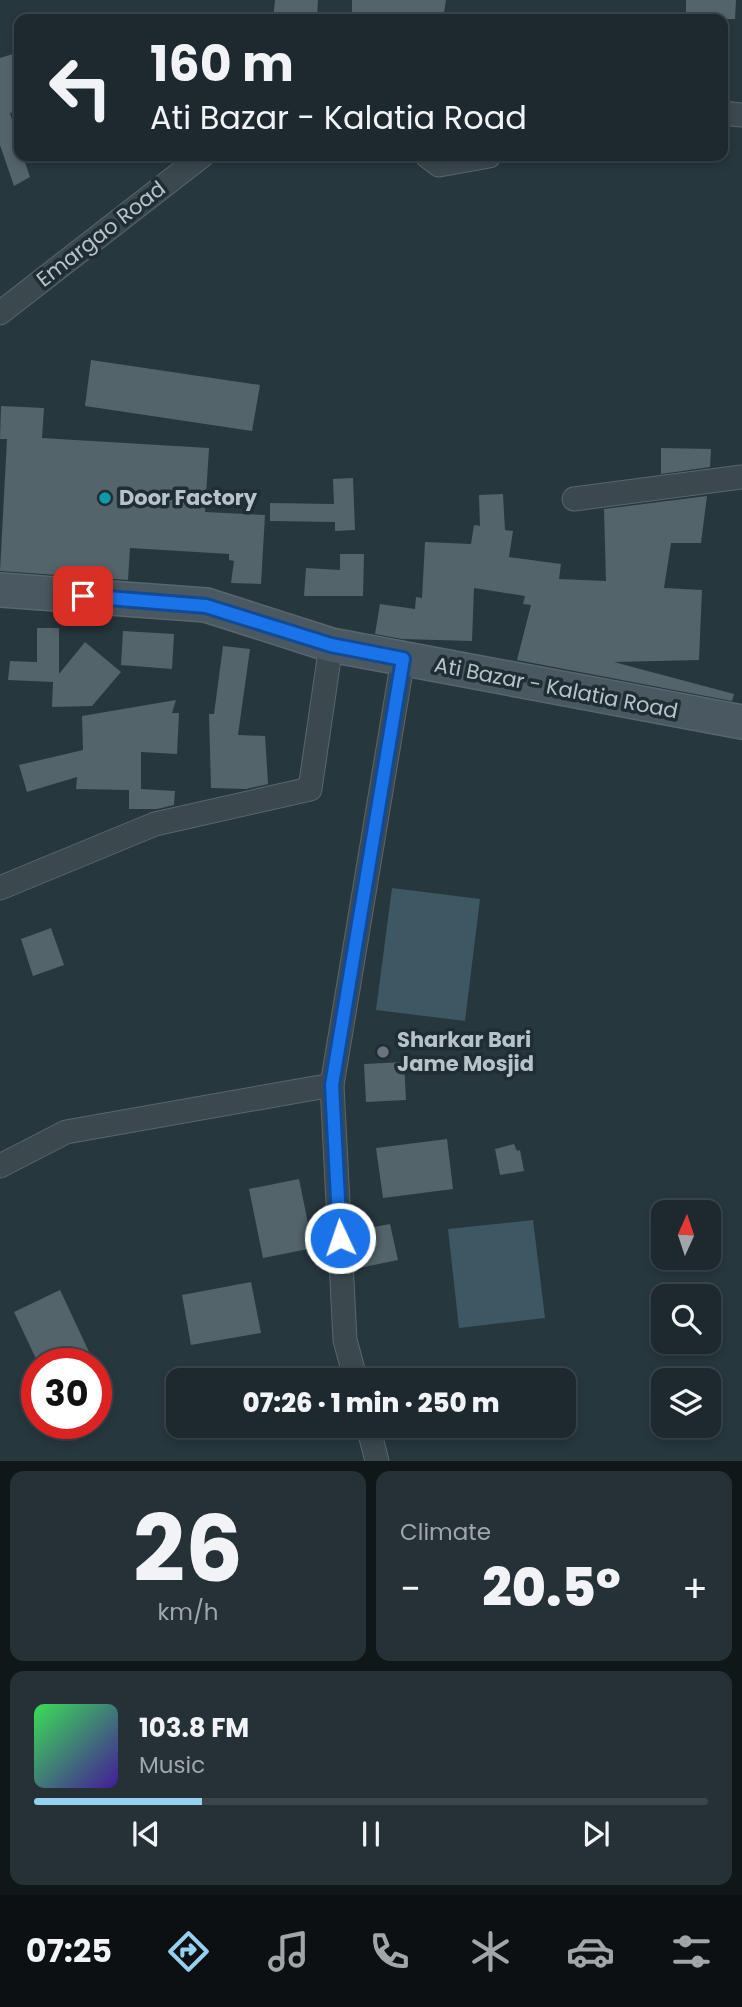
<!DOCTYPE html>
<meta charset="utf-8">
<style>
body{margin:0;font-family:Poppins,sans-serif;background:#253136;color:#f1f3f6;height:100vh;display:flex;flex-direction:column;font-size:26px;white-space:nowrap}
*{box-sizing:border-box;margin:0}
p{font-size:23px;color:#a0a6aa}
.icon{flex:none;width:38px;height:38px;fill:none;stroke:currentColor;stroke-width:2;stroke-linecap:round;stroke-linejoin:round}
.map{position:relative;height:1461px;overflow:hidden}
.sheet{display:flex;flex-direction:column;gap:10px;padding:10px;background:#101719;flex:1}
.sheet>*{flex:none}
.banner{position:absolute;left:14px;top:14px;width:714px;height:147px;border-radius:14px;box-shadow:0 4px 10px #0003,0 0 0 2px #3b454a;background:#1d292e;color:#f1f3f6;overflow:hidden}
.needle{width:46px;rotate:3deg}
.buttons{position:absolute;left:651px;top:1200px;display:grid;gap:14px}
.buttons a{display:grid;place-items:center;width:70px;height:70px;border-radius:14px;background:#1d292e;box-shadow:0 4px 10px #0003,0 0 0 2px #3b454a;font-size:35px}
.speed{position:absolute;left:21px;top:1348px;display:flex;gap:14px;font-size:35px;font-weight:700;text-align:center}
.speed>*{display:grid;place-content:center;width:91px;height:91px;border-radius:50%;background:#1d292e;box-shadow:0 4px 10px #0003,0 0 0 2px #3b454a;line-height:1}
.speed .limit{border:10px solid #d22;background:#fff;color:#111}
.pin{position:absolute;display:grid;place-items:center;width:60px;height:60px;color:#fff;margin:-30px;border-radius:14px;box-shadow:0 4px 10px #0006}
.me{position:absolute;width:77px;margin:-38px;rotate:357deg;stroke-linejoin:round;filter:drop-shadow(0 0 5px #0008)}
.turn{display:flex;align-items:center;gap:24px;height:147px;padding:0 21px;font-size:32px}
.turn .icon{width:91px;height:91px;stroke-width:2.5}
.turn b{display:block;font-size:49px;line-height:60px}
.big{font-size:52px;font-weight:800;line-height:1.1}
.sheet .widget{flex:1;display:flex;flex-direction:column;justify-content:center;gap:10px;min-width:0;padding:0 24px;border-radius:14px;background:#253136}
.sheet .dial{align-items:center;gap:0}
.dial b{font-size:91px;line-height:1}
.song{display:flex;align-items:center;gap:21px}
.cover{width:84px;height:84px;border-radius:10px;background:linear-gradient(135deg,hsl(130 70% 55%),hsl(260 70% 35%))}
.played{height:7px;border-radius:4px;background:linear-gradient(90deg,#96d0f0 25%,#3b454a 25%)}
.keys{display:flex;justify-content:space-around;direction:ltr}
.heat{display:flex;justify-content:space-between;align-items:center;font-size:38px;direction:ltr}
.sheet .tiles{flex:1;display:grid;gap:10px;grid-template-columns:1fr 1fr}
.widget:last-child{grid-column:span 2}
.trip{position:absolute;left:166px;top:1368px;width:410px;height:70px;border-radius:14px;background:#1d292e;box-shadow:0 4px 10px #0003,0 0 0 2px #3b454a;font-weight:800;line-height:70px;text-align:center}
.tabs{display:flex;height:112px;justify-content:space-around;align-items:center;background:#0c1012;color:#a0a6aa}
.tabs .icon{width:49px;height:49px}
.tabs .current{color:#96d0f0}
.tabs b{font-size:32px;color:#f1f3f6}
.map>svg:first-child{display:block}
.water{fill:#3d5763}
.building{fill:#53646b}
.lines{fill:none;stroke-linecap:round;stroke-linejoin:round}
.minor-casing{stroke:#59666c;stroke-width:25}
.secondary-casing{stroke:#59666c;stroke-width:36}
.minor{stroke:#3b484e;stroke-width:23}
.secondary{stroke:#495861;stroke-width:33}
.route-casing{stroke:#114b97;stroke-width:18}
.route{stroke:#1a73e8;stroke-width:12}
.culture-dot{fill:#0f9aa8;stroke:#202d33;stroke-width:2.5}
.worship-dot{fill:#6b7280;stroke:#202d33;stroke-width:2.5}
.labels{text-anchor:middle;stroke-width:7;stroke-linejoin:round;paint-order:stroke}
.street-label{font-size:21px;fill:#b7c3c9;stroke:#202d33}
.poi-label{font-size:21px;font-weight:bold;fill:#b7c3c9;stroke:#202d33;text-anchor:start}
</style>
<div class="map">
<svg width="742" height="1461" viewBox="0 0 742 1461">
<rect width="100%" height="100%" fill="#27373e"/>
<g class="water">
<polygon points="392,888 480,899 465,1021 376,1010"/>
<polygon points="533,1220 545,1318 459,1328 448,1229"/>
</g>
<g class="building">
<polygon points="275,0 318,0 317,19 273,19"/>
<polygon points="352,0 446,0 443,19 352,19"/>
<polygon points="686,0 736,0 735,19 686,19"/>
<polygon points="19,52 19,110 10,113 19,143 19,156 23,156 30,177 14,186 0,145 0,58"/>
<polygon points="91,360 260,385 252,431 85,406"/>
<polygon points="1,406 44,408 42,438 209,448 205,512 265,515 261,584 231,583 234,561 229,560 229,554 130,548 128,580 0,571 7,439 0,439"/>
<polygon points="661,448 711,449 710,467 661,474"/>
<polygon points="353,478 355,530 335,531 335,522 270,521 270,503 334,504 333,479"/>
<polygon points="503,494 505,530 513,531 509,557 561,564 559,579 606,581 604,509 707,496 701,543 671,543 664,588 702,590 699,660 614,662 734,694 732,701 517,660 531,605 523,604 525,596 474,588 472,641 402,639 375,634 380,604 415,609 416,597 422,598 425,542 471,544 474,525 480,526 479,495"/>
<polygon points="340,554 364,554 363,596 304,596 306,568 340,570"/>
<polygon points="37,628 59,628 59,674 85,642 121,672 92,706 52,707 53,682 8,680 10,661 37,662"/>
<polygon points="123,631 174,634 172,669 121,665"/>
<polygon points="223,646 250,649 238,735 265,736 268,784 246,789 211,788 209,714 214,714"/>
<polygon points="176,700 172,713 179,713 177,754 141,752 141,789 175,791 174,805 157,809 129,809 129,790 76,789 77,777 27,792 19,765 83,750 82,716"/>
<polygon points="51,928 64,965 33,976 21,939"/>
<polygon points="404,1062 406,1100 366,1102 364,1064"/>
<polygon points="447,1139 453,1189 383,1198 376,1148"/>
<polygon points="514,1144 517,1151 520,1150 524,1171 500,1175 495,1149"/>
<polygon points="299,1179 313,1248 263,1258 249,1189"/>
<polygon points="390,1224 398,1260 359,1268 353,1231"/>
<polygon points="251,1282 261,1333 191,1345 182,1295"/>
<polygon points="60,1290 90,1354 71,1363 38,1363 14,1312"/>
</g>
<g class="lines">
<defs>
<g id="minor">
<polyline points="723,113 742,115"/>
<polyline points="427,156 439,165 489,156"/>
<polyline points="0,313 202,156"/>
<polyline points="574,499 742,477"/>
<polyline points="0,888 155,824 310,789 331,645"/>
<polyline points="0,1166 66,1132 332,1085"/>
<polyline points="356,1381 345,1340 332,1085 403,659"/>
<polyline points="368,1426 377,1461"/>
</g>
<polyline id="secondary" points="0,590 206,605 331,645 742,722"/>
</defs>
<use href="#minor" class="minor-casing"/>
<use href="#secondary" class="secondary-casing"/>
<use href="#minor" class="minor"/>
<use href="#secondary" class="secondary"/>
</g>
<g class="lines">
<defs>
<polyline id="route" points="83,596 206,606 331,645 403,659 332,1085 340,1238"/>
</defs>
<use href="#route" class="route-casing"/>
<use href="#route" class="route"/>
</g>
<circle class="culture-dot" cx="105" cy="498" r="7"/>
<circle class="worship-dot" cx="383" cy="1052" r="7"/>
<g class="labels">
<g class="street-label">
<text transform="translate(101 234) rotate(-38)" y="7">Emargao Road</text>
<text transform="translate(556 688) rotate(11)" y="7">Ati Bazar - Kalatia Road</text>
</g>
<g class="poi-label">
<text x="119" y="505">Door Factory</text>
<text x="397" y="1047">Sharkar Bari<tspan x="397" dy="24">Jame Mosjid</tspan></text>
</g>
</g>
</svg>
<div class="buttons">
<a><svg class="needle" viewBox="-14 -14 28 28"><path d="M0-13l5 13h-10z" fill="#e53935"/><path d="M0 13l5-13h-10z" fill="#a0a6aa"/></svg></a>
<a><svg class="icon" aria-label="search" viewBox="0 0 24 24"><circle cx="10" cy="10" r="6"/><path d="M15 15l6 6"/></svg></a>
<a><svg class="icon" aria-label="layers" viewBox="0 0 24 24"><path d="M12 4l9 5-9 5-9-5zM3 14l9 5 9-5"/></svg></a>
</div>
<div class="speed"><div class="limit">30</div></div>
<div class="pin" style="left:83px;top:596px;background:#d93025"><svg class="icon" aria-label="arrive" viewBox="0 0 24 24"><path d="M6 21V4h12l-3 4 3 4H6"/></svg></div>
<svg class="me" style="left:340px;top:1238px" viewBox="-20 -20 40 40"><circle r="17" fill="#1a73e8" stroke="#fff" stroke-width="3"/><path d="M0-11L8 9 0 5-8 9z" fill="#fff"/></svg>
<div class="trip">07:26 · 1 min · 250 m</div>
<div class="banner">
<div class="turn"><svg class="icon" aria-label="left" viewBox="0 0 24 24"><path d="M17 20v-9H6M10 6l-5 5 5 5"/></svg><div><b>160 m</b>Ati Bazar - Kalatia Road</div></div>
</div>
</div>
<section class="sheet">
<div class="tiles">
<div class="widget dial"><b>26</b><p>km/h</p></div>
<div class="widget"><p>Climate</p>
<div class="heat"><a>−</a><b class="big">20.5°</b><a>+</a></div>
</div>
<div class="widget">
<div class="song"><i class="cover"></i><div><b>103.8 FM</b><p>Music</p></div></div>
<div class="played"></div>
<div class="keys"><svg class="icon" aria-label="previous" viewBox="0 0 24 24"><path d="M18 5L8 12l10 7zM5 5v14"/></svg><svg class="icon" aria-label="pause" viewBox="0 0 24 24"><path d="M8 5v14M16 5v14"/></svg><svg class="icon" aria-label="next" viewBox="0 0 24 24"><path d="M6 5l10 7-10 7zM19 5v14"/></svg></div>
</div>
</div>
</section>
<nav class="tabs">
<b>07:25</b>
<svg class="icon current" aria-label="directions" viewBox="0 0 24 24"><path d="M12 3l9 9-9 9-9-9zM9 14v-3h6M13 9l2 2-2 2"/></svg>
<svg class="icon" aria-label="music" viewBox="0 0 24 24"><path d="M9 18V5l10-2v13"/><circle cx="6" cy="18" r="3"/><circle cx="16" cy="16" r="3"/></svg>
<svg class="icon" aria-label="phone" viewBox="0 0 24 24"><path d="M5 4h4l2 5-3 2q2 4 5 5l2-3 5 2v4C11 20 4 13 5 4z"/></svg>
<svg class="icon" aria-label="climate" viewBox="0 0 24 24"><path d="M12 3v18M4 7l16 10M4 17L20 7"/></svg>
<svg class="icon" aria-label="car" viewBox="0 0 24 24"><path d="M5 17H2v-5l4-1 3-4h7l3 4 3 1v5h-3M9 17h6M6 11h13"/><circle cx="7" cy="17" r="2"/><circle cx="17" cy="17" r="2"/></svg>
<svg class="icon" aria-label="filters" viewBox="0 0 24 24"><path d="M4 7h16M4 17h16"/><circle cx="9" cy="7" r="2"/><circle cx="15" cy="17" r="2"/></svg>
</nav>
